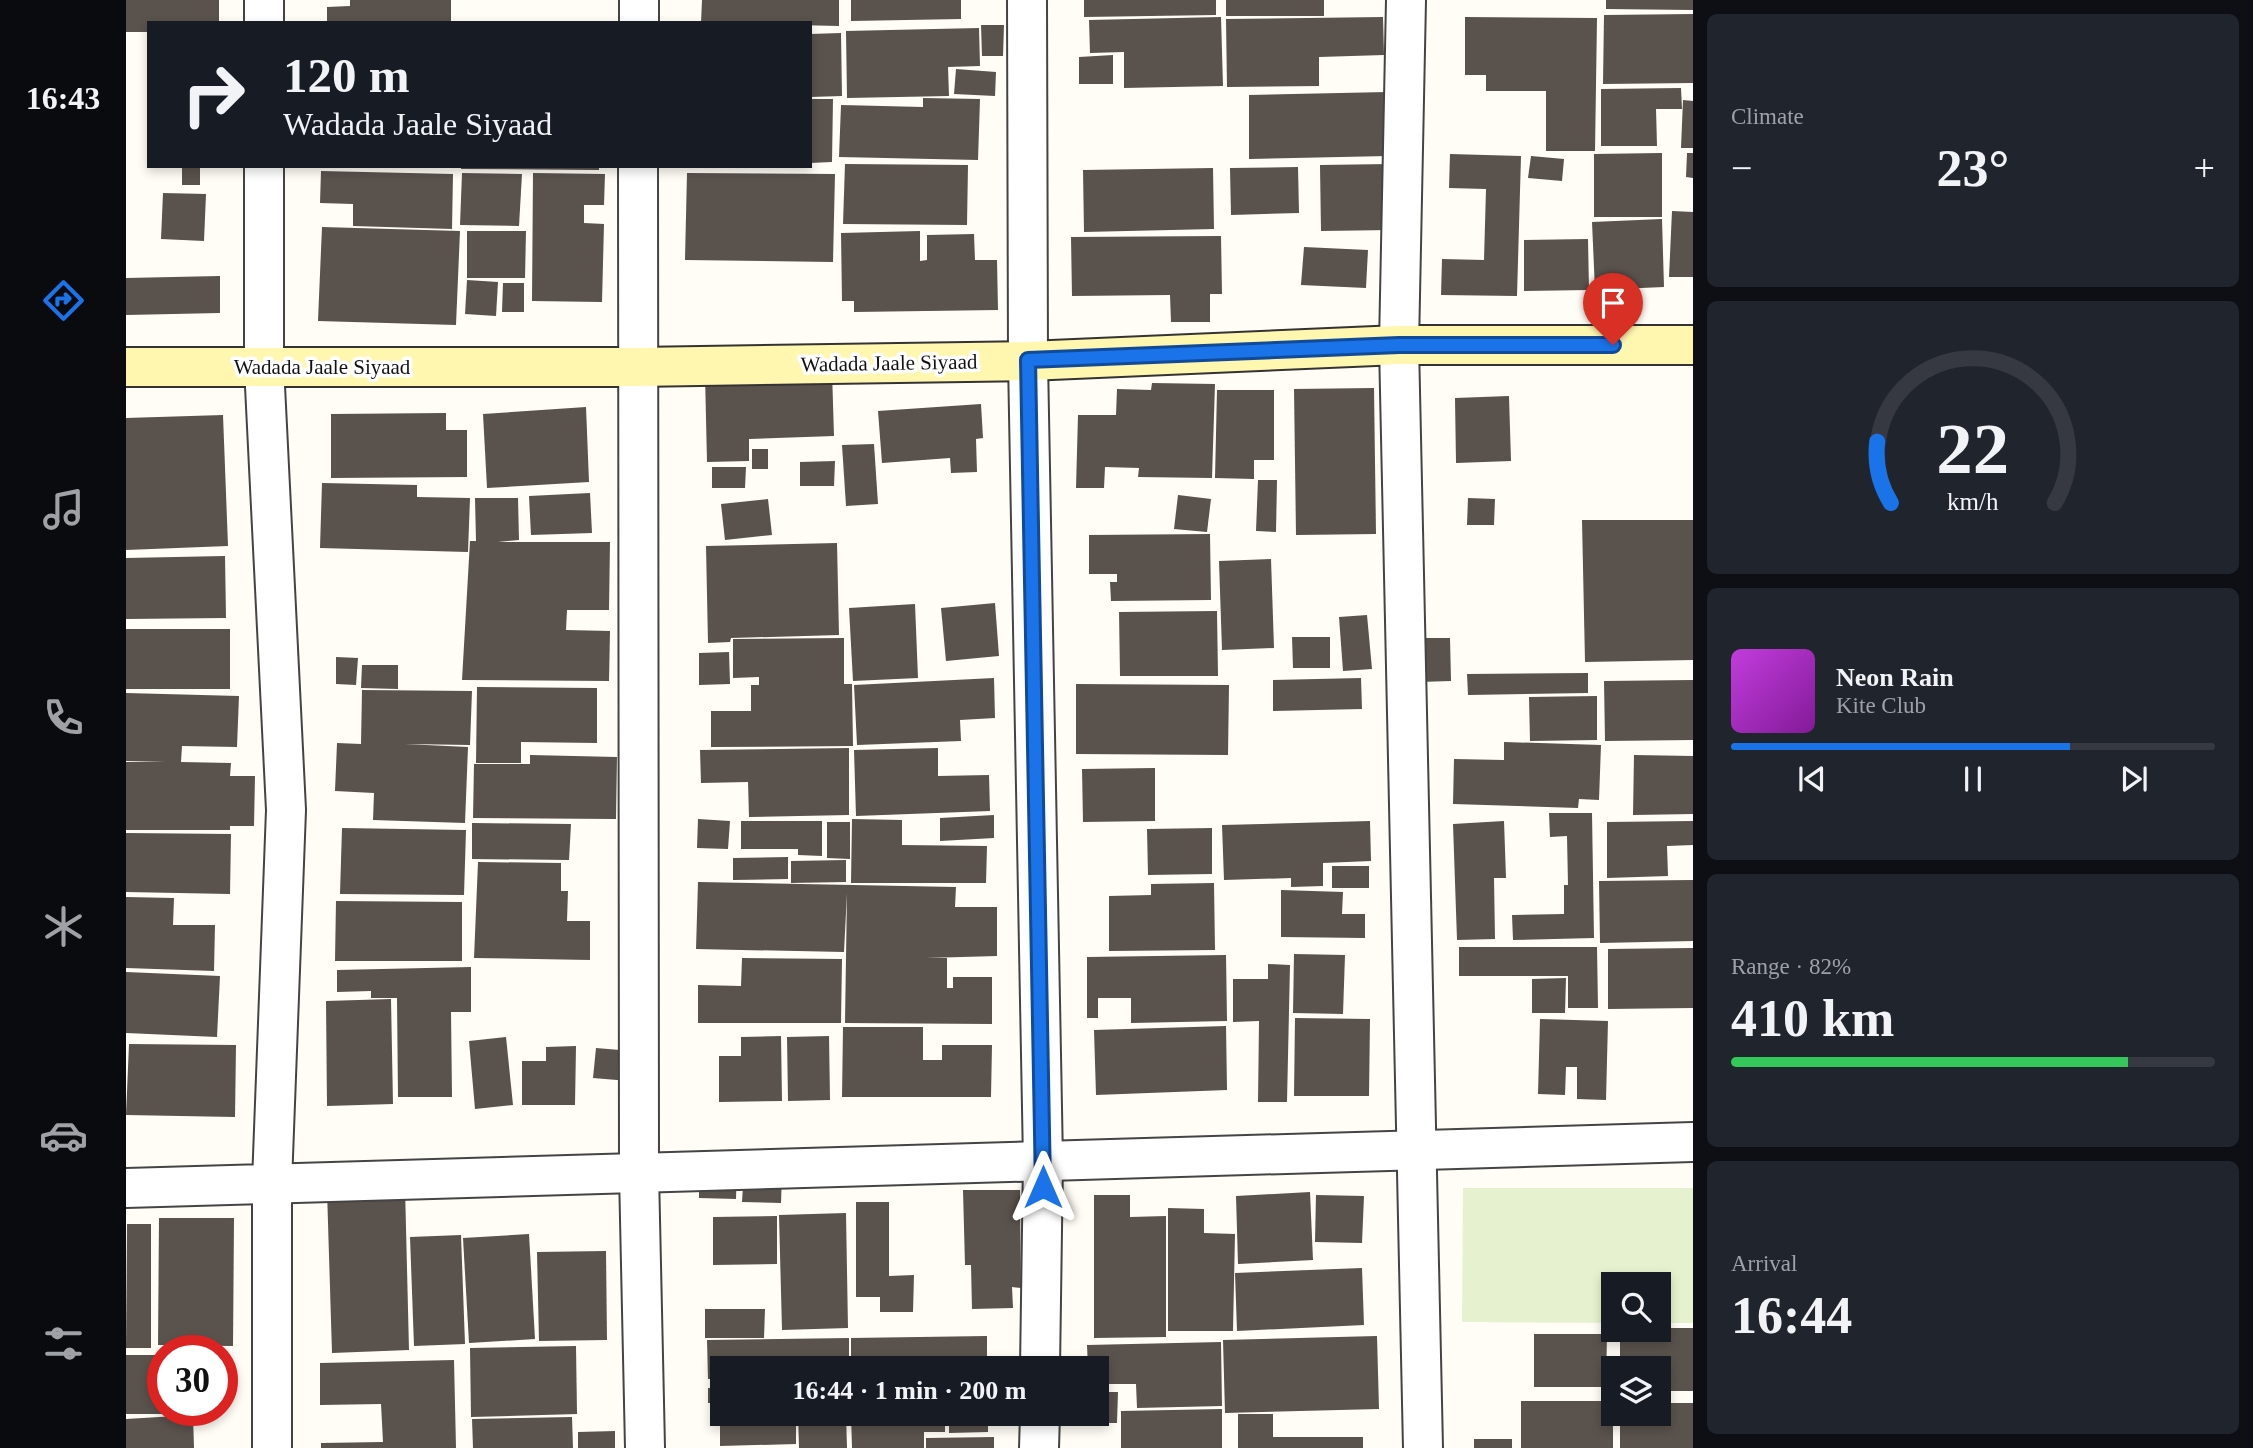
<!DOCTYPE html>
<meta charset="utf-8">
<style>
body{margin:0;font-family:Georgia,serif;background:#20242c;color:#f1f3f6;height:100vh;display:flex;flex-direction:column;font-size:26px;white-space:nowrap}
*{box-sizing:border-box;margin:0}
p{font-size:23px;color:#9ea1a6}
.icon{flex:none;width:38px;height:38px;fill:none;stroke:currentColor;stroke-width:2;stroke-linecap:round;stroke-linejoin:round}
.map{position:relative;flex:1;overflow:hidden}
.panel{display:flex;flex-direction:column;gap:14px;padding:14px;background:#0d0f14;width:560px}
.panel>*{flex:none}
.banner{position:absolute;left:21px;top:21px;width:665px;height:147px;border-radius:0px;box-shadow:0 4px 10px #0003;background:#171b24;color:#f1f3f6;overflow:hidden}
.fabs{position:absolute;left:1475px;top:1272px;display:grid;gap:14px}
.fabs a{display:grid;place-items:center;width:70px;height:70px;border-radius:0px;background:#171b24;box-shadow:0 4px 10px #0003;font-size:35px}
.speed{position:absolute;left:21px;top:1335px;display:flex;gap:14px;font-size:35px;font-weight:700;text-align:center}
.speed>*{display:grid;place-content:center;width:91px;height:91px;border-radius:50%;background:#171b24;box-shadow:0 4px 10px #0003;line-height:1}
.speed .limit{border:10px solid #d22;background:#fff;color:#111}
.pin{position:absolute;display:grid;place-items:center;width:60px;height:60px;color:#fff;margin:-72px -30px;border-radius:50% 50% 50% 0;rotate:-45deg;box-shadow:0 0 7px #0007}
.pin .icon{rotate:45deg}
.me{position:absolute;width:77px;margin:-38px;rotate:0deg;stroke-linejoin:round;filter:drop-shadow(0 0 5px #0008)}
.turn{display:flex;align-items:center;gap:24px;height:147px;padding:0 21px;font-size:32px}
.turn .icon{width:91px;height:91px;stroke-width:2.5}
.turn b{display:block;font-size:49px;line-height:60px}
.big{font-size:52px;font-weight:700;line-height:1.1}
.panel .card{flex:1;display:flex;flex-direction:column;justify-content:center;gap:10px;min-width:0;padding:0 24px;border-radius:10px;background:#20242c}
.panel .dial{align-items:center;gap:0}
.dial svg{height:182px;overflow:visible;fill:none;stroke:#363941;stroke-width:7;stroke-linecap:round;text-anchor:middle}
.dial text{fill:#f1f3f6;stroke:none}
.song{display:flex;align-items:center;gap:21px}
.cover{width:84px;height:84px;border-radius:10px;background:linear-gradient(135deg,hsl(290 70% 55%),hsl(290 70% 35%))}
.played{height:7px;border-radius:4px;background:linear-gradient(90deg,#1a73e8 70%,#363941 70%)}
.keys{display:flex;justify-content:space-around;direction:ltr}
.heat{display:flex;justify-content:space-between;align-items:center;font-size:38px;direction:ltr}
.charge{height:10px;border-radius:5px;background:linear-gradient(90deg,#34c759 82%,#363941 0)}
.trip{position:absolute;left:584px;top:1356px;width:399px;height:70px;border-radius:0px;background:#171b24;box-shadow:0 4px 10px #0003;font-weight:700;line-height:70px;text-align:center}
main{display:flex;flex:1;min-height:0}
.tab-bar{display:flex;flex-direction:column;width:126px;justify-content:space-around;align-items:center;background:#090b0e;color:#9ea1a6}
.tab-bar .icon{width:49px;height:49px}
.tab-bar .current{color:#1a73e8}
.tab-bar b{font-size:32px;color:#f1f3f6}
.map>svg:first-child{display:block}
.pitch{fill:#e6f2cf}
.building{fill:#5a524d}
.lines{fill:none;stroke-linecap:round;stroke-linejoin:round}
.minor-casing{stroke:#444;stroke-width:42}
.secondary-casing{stroke:#333;stroke-width:42}
.minor{stroke:#fff;stroke-width:38}
.secondary{stroke:#fff6b0;stroke-width:38}
.route-casing{stroke:#114b97;stroke-width:18}
.route{stroke:#1a73e8;stroke-width:12}
.labels{text-anchor:middle;stroke-width:7;stroke-linejoin:round;paint-order:stroke}
.street-label{font-size:21px;fill:#111;stroke:#fff}
</style>
<main>
<nav class="tab-bar">
<b>16:43</b>
<svg class="icon current" aria-label="directions" viewBox="0 0 24 24"><path d="M12 3l9 9-9 9-9-9zM9 14v-3h6M13 9l2 2-2 2"/></svg>
<svg class="icon" aria-label="music" viewBox="0 0 24 24"><path d="M9 18V5l10-2v13"/><circle cx="6" cy="18" r="3"/><circle cx="16" cy="16" r="3"/></svg>
<svg class="icon" aria-label="phone" viewBox="0 0 24 24"><path d="M5 4h4l2 5-3 2q2 4 5 5l2-3 5 2v4C11 20 4 13 5 4z"/></svg>
<svg class="icon" aria-label="climate" viewBox="0 0 24 24"><path d="M12 3v18M4 7l16 10M4 17L20 7"/></svg>
<svg class="icon" aria-label="car" viewBox="0 0 24 24"><path d="M5 17H2v-5l4-1 3-4h7l3 4 3 1v5h-3M9 17h6M6 11h13"/><circle cx="7" cy="17" r="2"/><circle cx="17" cy="17" r="2"/></svg>
<svg class="icon" aria-label="filters" viewBox="0 0 24 24"><path d="M4 7h16M4 17h16"/><circle cx="9" cy="7" r="2"/><circle cx="15" cy="17" r="2"/></svg>
</nav>
<div class="map">
<svg width="1567" height="1448" viewBox="0 0 1567 1448">
<rect width="100%" height="100%" fill="#fffdf5"/>
<polygon class="pitch" points="1337,1188 1567,1188 1567,1323 1533,1323 1533,1284 1488,1284 1487,1323 1336,1322"/>
<g class="building">
<polygon points="0,0 93,0 93,23 23,23 23,32 0,32"/>
<polygon points="224,0 325,0 325,23 201,23 201,7 224,6"/>
<polygon points="576,0 713,0 713,26 575,23"/>
<polygon points="725,0 835,0 835,19 725,21"/>
<polygon points="958,0 1090,0 1090,15 958,17"/>
<rect x="1100" y="0" width="98" height="16"/>
<polygon points="1480,0 1567,0 1567,10 1480,9"/>
<polygon points="1567,14 1567,83 1477,84 1478,15"/>
<polygon points="1095,17 1097,86 998,88 998,52 964,53 963,20"/>
<polygon points="1257,17 1258,55 1193,57 1193,86 1101,87 1100,19"/>
<polygon points="1339,17 1471,18 1469,151 1420,151 1420,91 1360,91 1360,75 1339,75"/>
<polygon points="855,25 878,25 877,56 856,56"/>
<polygon points="853,28 854,66 822,67 823,96 721,98 720,31"/>
<polygon points="715,33 716,96 684,97 684,34"/>
<polygon points="987,55 987,84 953,84 953,57"/>
<polygon points="830,69 870,72 869,96 828,94"/>
<polygon points="1555,88 1556,109 1530,109 1531,146 1475,146 1475,89"/>
<polygon points="1261,92 1262,156 1123,159 1123,95"/>
<polygon points="797,98 854,99 852,160 713,157 715,105 797,107"/>
<polygon points="684,99 707,99 706,162 684,163"/>
<polygon points="1557,100 1567,101 1567,148 1555,148"/>
<polygon points="1536,153 1536,217 1468,217 1468,154"/>
<polygon points="1561,153 1567,153 1567,178 1560,177"/>
<polygon points="1324,154 1395,156 1391,296 1315,295 1316,259 1358,260 1360,189 1323,188"/>
<polygon points="1405,156 1438,159 1436,181 1402,178"/>
<polygon points="719,164 842,165 841,225 717,224"/>
<polygon points="1264,164 1265,230 1195,231 1194,165"/>
<rect x="56" y="166" width="18" height="19"/>
<polygon points="335,166 473,166 473,170 335,169"/>
<polygon points="1172,167 1173,213 1105,215 1104,168"/>
<polygon points="1087,168 1088,229 958,232 957,170"/>
<polygon points="195,171 327,174 326,229 227,226 227,204 194,203"/>
<polygon points="336,173 396,174 393,226 334,225"/>
<polygon points="407,173 479,174 478,205 458,205 458,223 478,224 476,302 406,301"/>
<polygon points="561,173 709,174 707,262 559,260"/>
<polygon points="37,193 80,194 78,241 35,239"/>
<polygon points="1546,211 1567,212 1567,277 1543,277"/>
<polygon points="1536,219 1538,287 1469,290 1466,222"/>
<polygon points="196,227 334,231 330,325 192,321"/>
<polygon points="341,231 400,231 399,278 341,278"/>
<polygon points="794,231 794,261 801,260 801,235 848,234 849,260 871,260 872,310 728,312 728,301 716,301 715,233"/>
<polygon points="1095,236 1096,294 1084,294 1084,322 1045,322 1044,295 946,296 945,237"/>
<polygon points="1462,239 1463,290 1398,291 1398,240"/>
<polygon points="1178,247 1242,250 1240,288 1175,285"/>
<polygon points="94,276 94,313 0,315 0,278"/>
<polygon points="341,280 372,282 370,316 339,314"/>
<polygon points="377,283 398,283 398,312 376,312"/>
<polygon points="706,371 708,436 623,439 623,461 581,462 579,375"/>
<polygon points="1026,383 1089,384 1086,478 1012,477 1013,468 979,467 978,488 950,488 952,415 990,415 991,389 1025,390"/>
<polygon points="1248,388 1250,534 1170,535 1168,389"/>
<polygon points="1091,390 1148,390 1148,460 1128,460 1128,479 1089,478"/>
<polygon points="1383,396 1385,461 1330,463 1329,398"/>
<polygon points="855,404 857,438 850,439 851,472 825,473 824,458 756,463 752,411"/>
<polygon points="460,407 463,482 361,488 357,414"/>
<polygon points="320,413 320,430 341,430 341,477 205,478 205,414"/>
<polygon points="97,415 102,546 0,550 0,418"/>
<polygon points="748,444 752,504 720,506 716,445"/>
<rect x="626" y="449" width="16" height="20"/>
<polygon points="709,461 708,486 674,486 674,462"/>
<polygon points="586,467 620,467 619,488 586,488"/>
<polygon points="1132,480 1151,480 1150,532 1130,531"/>
<polygon points="196,483 291,485 291,497 344,498 342,552 194,548"/>
<polygon points="464,493 466,533 405,535 403,496"/>
<polygon points="1052,495 1085,499 1081,532 1048,529"/>
<polygon points="349,498 392,498 393,540 372,542 484,542 483,610 441,610 440,630 484,631 483,681 336,680 344,541 350,541"/>
<polygon points="1342,498 1369,499 1368,525 1341,525"/>
<polygon points="642,499 646,535 599,540 595,504"/>
<polygon points="1456,520 1567,520 1567,660 1459,662"/>
<polygon points="1084,534 1085,600 985,601 984,582 991,582 991,574 963,574 963,535"/>
<polygon points="711,543 713,635 605,638 604,642 582,643 580,546"/>
<polygon points="99,556 100,618 0,619 0,558"/>
<polygon points="1145,559 1148,648 1096,650 1093,561"/>
<polygon points="869,603 873,656 820,661 815,608"/>
<polygon points="789,604 792,678 727,681 723,608"/>
<polygon points="1091,611 1092,676 994,676 993,612"/>
<polygon points="1241,615 1246,669 1217,671 1213,617"/>
<rect x="0" y="629" width="104" height="60"/>
<polygon points="1166,637 1204,637 1204,668 1167,668"/>
<polygon points="718,638 718,684 726,684 727,746 585,747 585,711 625,711 625,685 633,685 633,677 607,678 607,639"/>
<polygon points="1292,638 1324,638 1325,681 1293,682"/>
<polygon points="603,652 604,684 573,685 573,653"/>
<polygon points="210,657 232,658 230,685 210,684"/>
<polygon points="236,665 272,665 272,689 235,688"/>
<polygon points="1462,673 1462,693 1342,695 1341,674"/>
<polygon points="868,678 869,718 834,720 835,741 731,745 728,685"/>
<polygon points="1235,678 1236,709 1147,711 1147,680"/>
<polygon points="1567,680 1567,740 1479,741 1478,681"/>
<polygon points="950,684 1103,685 1102,755 950,754"/>
<polygon points="351,687 471,688 471,743 395,742 395,763 350,763"/>
<polygon points="236,690 346,691 344,745 279,744 342,747 339,823 247,820 248,793 209,791 211,743 235,744"/>
<polygon points="0,693 113,696 111,747 56,746 55,762 105,763 104,776 129,776 128,826 104,826 104,830 0,830 0,762 39,761 0,761"/>
<polygon points="1471,696 1471,740 1404,741 1403,697"/>
<polygon points="1378,742 1475,745 1473,800 1453,799 1452,808 1327,804 1328,759 1378,760"/>
<polygon points="723,748 723,815 623,817 622,782 575,783 574,750"/>
<polygon points="812,748 812,776 863,775 864,811 730,816 728,750"/>
<polygon points="404,755 491,757 490,819 347,818 348,764 404,764"/>
<polygon points="1508,755 1567,756 1567,814 1507,815"/>
<polygon points="1029,768 1029,821 957,822 956,769"/>
<polygon points="1423,813 1466,813 1468,938 1387,940 1386,915 1438,914 1438,885 1442,885 1441,836 1424,837"/>
<polygon points="868,815 868,838 814,841 814,818"/>
<polygon points="572,819 604,821 602,849 571,848"/>
<polygon points="726,819 776,820 776,845 861,846 860,883 725,883"/>
<polygon points="615,821 696,821 696,856 672,855 672,849 615,849"/>
<polygon points="1244,821 1245,861 1197,863 1197,886 1165,887 1165,878 1098,880 1096,825"/>
<polygon points="1378,821 1380,878 1368,878 1369,939 1331,940 1327,824"/>
<polygon points="1567,821 1567,845 1541,846 1542,876 1481,878 1481,822"/>
<polygon points="701,822 724,822 724,859 701,858"/>
<polygon points="346,823 445,824 443,860 346,859"/>
<polygon points="216,828 340,830 338,895 214,894"/>
<polygon points="1086,828 1086,874 1022,875 1021,829"/>
<polygon points="0,833 105,834 104,894 0,892"/>
<polygon points="662,857 662,879 607,880 607,858"/>
<polygon points="720,860 720,882 665,883 665,861"/>
<polygon points="352,862 435,863 435,891 442,891 441,921 464,921 464,960 348,958"/>
<rect x="1206" y="866" width="37" height="22"/>
<polygon points="1567,880 1567,941 1474,943 1473,881"/>
<polygon points="572,882 830,887 829,907 871,907 871,956 800,958 821,958 821,988 827,988 827,977 866,977 866,1024 719,1023 721,893 718,952 570,949"/>
<polygon points="1088,883 1089,950 983,951 983,896 1025,895 1025,884"/>
<polygon points="1155,890 1217,892 1216,914 1239,914 1239,938 1155,937"/>
<polygon points="0,897 48,898 47,925 89,925 88,971 0,968"/>
<polygon points="210,901 336,902 336,961 209,961"/>
<polygon points="1333,947 1471,947 1472,1008 1442,1008 1442,976 1333,976"/>
<polygon points="1567,948 1567,1008 1482,1009 1482,949"/>
<polygon points="1168,954 1219,955 1217,1014 1167,1013"/>
<polygon points="1100,955 1101,1021 1005,1023 1005,998 972,998 972,1018 961,1018 961,957"/>
<polygon points="616,958 716,959 715,1023 572,1023 572,985 615,986"/>
<polygon points="1142,964 1164,965 1161,1102 1132,1102 1133,1021 1107,1022 1107,979 1142,979"/>
<polygon points="345,967 345,1012 325,1012 326,1097 272,1097 271,998 245,998 245,991 211,992 211,970"/>
<polygon points="0,972 94,976 91,1037 0,1033"/>
<polygon points="1440,978 1439,1013 1406,1013 1406,979"/>
<polygon points="265,999 267,1104 201,1106 200,1001"/>
<polygon points="1169,1018 1244,1019 1243,1096 1168,1096"/>
<polygon points="1414,1019 1482,1021 1480,1100 1451,1099 1451,1067 1440,1067 1439,1095 1412,1094"/>
<polygon points="1100,1026 1101,1090 970,1095 968,1030"/>
<polygon points="717,1027 797,1027 797,1060 816,1060 816,1045 866,1045 865,1097 716,1097"/>
<polygon points="655,1036 656,1101 593,1102 593,1056 615,1056 615,1037"/>
<polygon points="703,1036 704,1100 662,1101 661,1037"/>
<polygon points="380,1037 387,1105 349,1109 343,1041"/>
<polygon points="3,1044 110,1045 109,1117 0,1115"/>
<polygon points="450,1046 449,1105 396,1105 396,1061 420,1061 420,1047"/>
<polygon points="470,1048 506,1051 503,1081 467,1078"/>
<polygon points="573,1163 611,1164 610,1199 573,1198"/>
<polygon points="618,1170 656,1171 655,1203 616,1202"/>
<polygon points="279,1187 283,1350 206,1353 201,1190"/>
<polygon points="837,1190 894,1190 895,1288 886,1287 887,1308 846,1309 845,1265 839,1265"/>
<polygon points="1184,1192 1187,1260 1112,1264 1110,1196"/>
<polygon points="968,1195 1004,1195 1004,1217 1040,1216 1040,1337 968,1338"/>
<polygon points="1190,1195 1238,1196 1236,1243 1189,1242"/>
<polygon points="730,1202 763,1202 763,1276 788,1275 787,1312 754,1312 754,1297 730,1297"/>
<polygon points="1042,1208 1078,1209 1078,1233 1109,1234 1107,1331 1042,1331"/>
<polygon points="720,1213 722,1328 656,1330 653,1215"/>
<polygon points="651,1216 651,1264 587,1265 587,1217"/>
<polygon points="33,1218 108,1218 107,1346 32,1345"/>
<polygon points="1,1224 25,1224 25,1348 0,1348"/>
<polygon points="403,1234 409,1339 343,1343 337,1238"/>
<polygon points="335,1235 339,1344 288,1346 284,1237"/>
<polygon points="480,1251 481,1340 413,1341 411,1252"/>
<polygon points="1236,1268 1238,1325 1111,1331 1109,1273"/>
<polygon points="579,1309 639,1309 638,1338 579,1338"/>
<polygon points="1533,1328 1567,1328 1567,1391 1533,1391 1533,1368 1494,1368 1494,1330"/>
<polygon points="1408,1334 1481,1334 1480,1387 1408,1387"/>
<polygon points="861,1336 861,1368 725,1368 725,1338"/>
<polygon points="1251,1336 1253,1409 1099,1413 1097,1340"/>
<polygon points="723,1338 723,1368 597,1368 597,1379 582,1379 581,1340"/>
<polygon points="1095,1342 1096,1406 1011,1408 1010,1384 971,1384 971,1368 962,1368 961,1345"/>
<polygon points="450,1346 451,1414 345,1417 344,1348"/>
<polygon points="0,1355 37,1355 37,1410 52,1410 52,1414 0,1414"/>
<polygon points="328,1360 330,1448 195,1448 195,1443 257,1442 255,1404 194,1405 194,1363"/>
<rect x="582" y="1388" width="15" height="15"/>
<polygon points="971,1392 992,1392 991,1423 958,1423 958,1414 971,1414"/>
<rect x="1395" y="1401" width="92" height="47"/>
<polygon points="1533,1403 1567,1403 1567,1448 1494,1448 1494,1414 1533,1414"/>
<polygon points="594,1405 597,1405 597,1414 670,1414 670,1444 594,1446"/>
<polygon points="1096,1409 1096,1448 995,1448 995,1411"/>
<polygon points="672,1414 720,1414 721,1448 673,1448"/>
<polygon points="725,1414 819,1414 819,1432 798,1432 798,1448 726,1448"/>
<polygon points="823,1414 862,1414 862,1432 823,1433"/>
<polygon points="1112,1414 1147,1414 1147,1437 1237,1437 1237,1448 1112,1448"/>
<polygon points="67,1415 68,1448 0,1448 0,1419"/>
<polygon points="446,1417 447,1448 347,1448 346,1419"/>
<polygon points="489,1431 489,1448 452,1448 452,1432"/>
<polygon points="868,1437 868,1448 800,1448 800,1438"/>
<rect x="1348" y="1439" width="38" height="9"/>
</g>
<g class="lines">
<defs>
<g id="minor">
<polyline points="138,0 138,23"/>
<polyline points="901,0 902,361 917,1161 914,1368"/>
<polyline points="1280,0 1273,345 1297,1448"/>
<polyline points="513,23 513,0"/>
<polyline points="138,166 138,366 160,810 146,1183 146,1448"/>
<polyline points="512,166 513,1173 519,1448"/>
<polyline points="0,1188 1567,1142"/>
<polyline points="913,1448 914,1414"/>
</g>
<polyline id="secondary" points="0,367 510,367 902,361 1273,345 1567,345"/>
</defs>
<use href="#minor" class="minor-casing"/>
<use href="#secondary" class="secondary-casing"/>
<use href="#minor" class="minor"/>
<use href="#secondary" class="secondary"/>
</g>
<g class="lines">
<defs>
<polyline id="route" points="917,1187 902,360 1273,345 1487,345"/>
</defs>
<use href="#route" class="route-casing"/>
<use href="#route" class="route"/>
</g>
<g class="labels">
<g class="street-label">
<text transform="translate(763 363) rotate(-1)" y="7">Wadada Jaale Siyaad</text>
<text x="196" y="374">Wadada Jaale Siyaad</text>
</g>
</g>
</svg>
<div class="fabs">
<a><svg class="icon" aria-label="search" viewBox="0 0 24 24"><circle cx="10" cy="10" r="6"/><path d="M15 15l6 6"/></svg></a>
<a><svg class="icon" aria-label="layers" viewBox="0 0 24 24"><path d="M12 4l9 5-9 5-9-5zM3 14l9 5 9-5"/></svg></a>
</div>
<div class="speed"><div class="limit">30</div></div>
<div class="pin" style="left:1487px;top:345px;background:#d93025"><svg class="icon" aria-label="arrive" viewBox="0 0 24 24"><path d="M6 21V4h12l-3 4 3 4H6"/></svg></div>
<svg class="me" style="left:917px;top:1187px" viewBox="-20 -20 40 40"><path d="M0-17L14 15 0 8-14 15z" fill="#1a73e8" stroke="#fff" stroke-width="4"/></svg>
<div class="trip">16:44 · 1 min · 200 m</div>
<div class="banner">
<div class="turn"><svg class="icon" aria-label="right" viewBox="0 0 24 24"><path d="M7 20v-9h11M14 6l5 5-5 5"/></svg><div><b>120 m</b>Wadada Jaale Siyaad</div></div>
</div>
</div>
<section class="panel">
<div class="card"><p>Climate</p>
<div class="heat"><a>−</a><b class="big">23°</b><a>+</a></div>
</div>
<div class="card dial"><svg viewBox="0 0 100 80">
<path d="M14 69A42 42 0 1 1 86 69"/>
<path d="M14 69A42 42 0 0 1 8 42" stroke="#1a73e8"/>
<text x="50" y="56" font-size="32" font-weight="700">22</text>
<text x="50" y="72" font-size="11">km/h</text>
</svg></div>
<div class="card">
<div class="song"><i class="cover"></i><div><b>Neon Rain</b><p>Kite Club</p></div></div>
<div class="played"></div>
<div class="keys"><svg class="icon" aria-label="previous" viewBox="0 0 24 24"><path d="M18 5L8 12l10 7zM5 5v14"/></svg><svg class="icon" aria-label="pause" viewBox="0 0 24 24"><path d="M8 5v14M16 5v14"/></svg><svg class="icon" aria-label="next" viewBox="0 0 24 24"><path d="M6 5l10 7-10 7zM19 5v14"/></svg></div>
</div>
<div class="card"><p>Range · 82%</p><b class="big">410 km</b><div class="charge"></div></div>
<div class="card"><p>Arrival</p><b class="big">16:44</b></div>
</section>
</main>
